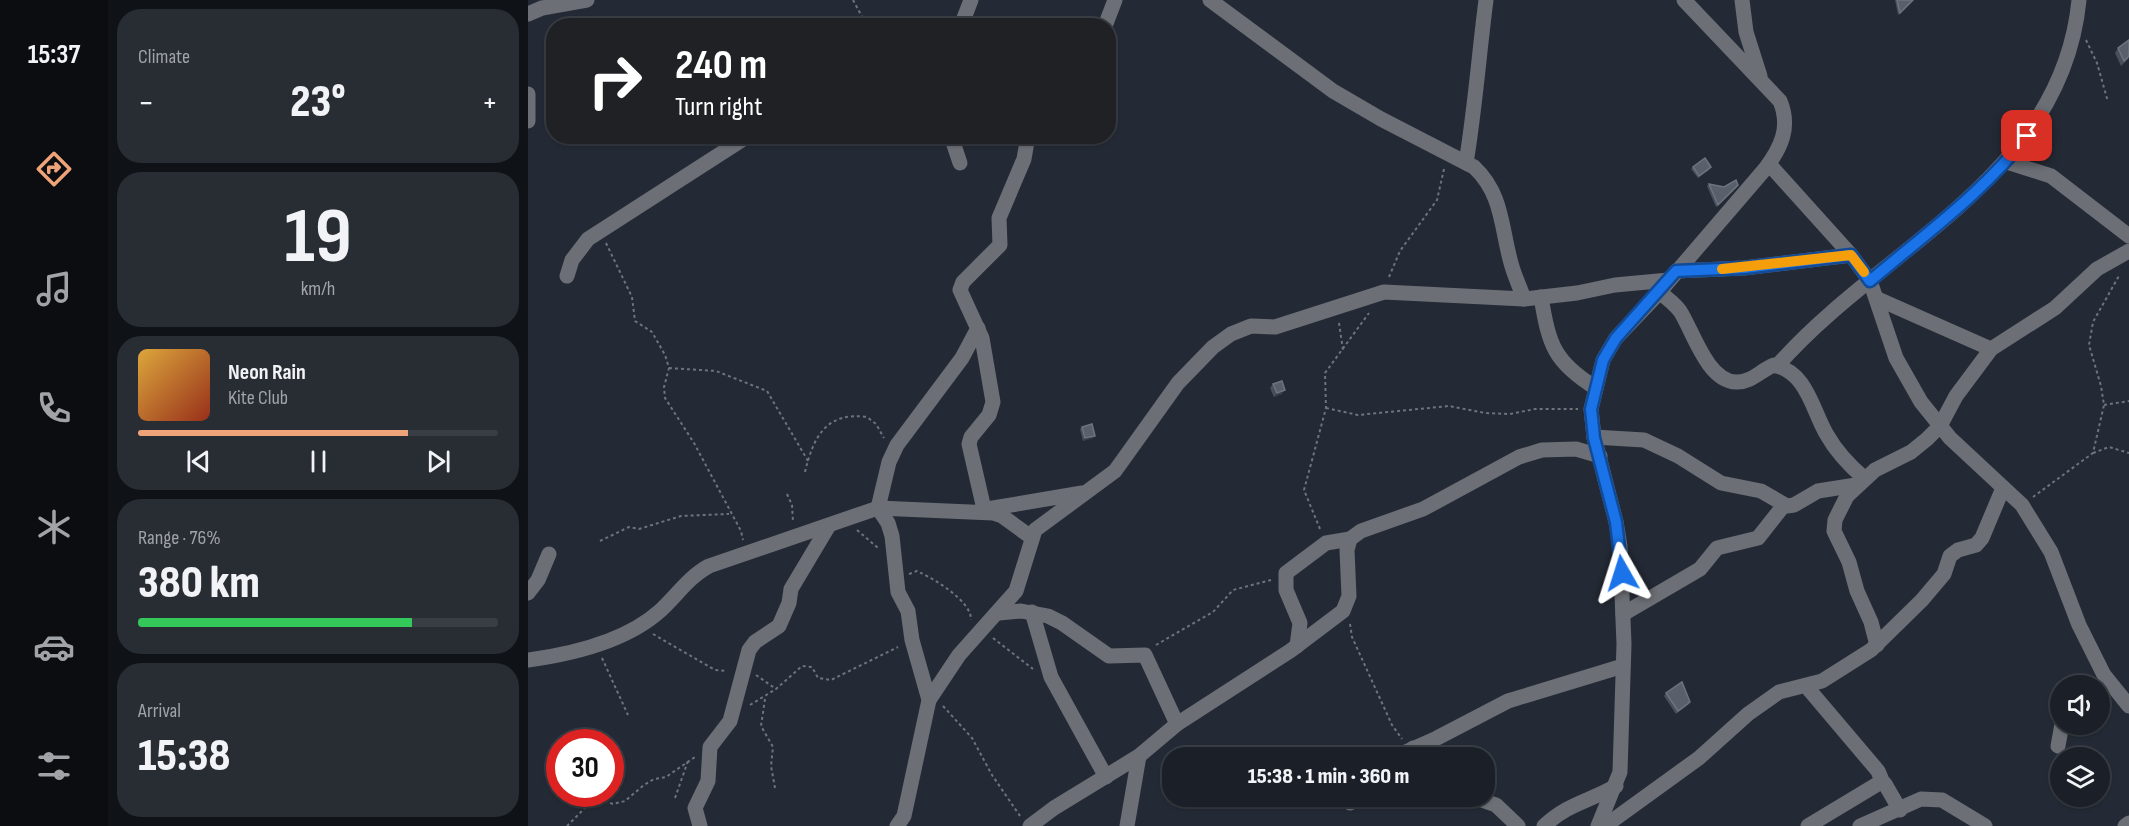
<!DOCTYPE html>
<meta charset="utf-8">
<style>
body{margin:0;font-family:"Sofia Sans Condensed",sans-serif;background:#282d34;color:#f1f3f6;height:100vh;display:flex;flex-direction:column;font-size:22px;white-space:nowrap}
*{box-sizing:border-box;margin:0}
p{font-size:20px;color:#a0a3a8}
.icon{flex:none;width:33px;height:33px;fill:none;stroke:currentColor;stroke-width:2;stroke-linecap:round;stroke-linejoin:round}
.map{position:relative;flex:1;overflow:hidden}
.panel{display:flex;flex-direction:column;gap:9px;padding:9px;background:#0f1216;width:420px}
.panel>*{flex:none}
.hud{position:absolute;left:18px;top:18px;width:570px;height:126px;border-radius:24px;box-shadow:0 2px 4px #0004,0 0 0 2px #393e45;background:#202124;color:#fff;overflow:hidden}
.buttons{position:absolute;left:1522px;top:675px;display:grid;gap:12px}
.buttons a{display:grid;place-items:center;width:60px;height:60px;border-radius:50%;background:#1b2028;box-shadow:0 2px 4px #0004,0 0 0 2px #393e45;font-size:30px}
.speed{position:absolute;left:18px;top:729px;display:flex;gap:12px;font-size:30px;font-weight:700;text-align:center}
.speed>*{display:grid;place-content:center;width:78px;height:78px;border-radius:50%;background:#1b2028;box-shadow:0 2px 4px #0004,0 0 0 2px #393e45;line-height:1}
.speed .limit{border:9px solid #d22;background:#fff;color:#111}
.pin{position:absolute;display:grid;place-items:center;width:51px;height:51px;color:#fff;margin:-26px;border-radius:12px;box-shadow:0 3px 9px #0006}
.me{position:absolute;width:66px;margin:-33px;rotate:354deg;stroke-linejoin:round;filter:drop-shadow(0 0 4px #0008)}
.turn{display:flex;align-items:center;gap:21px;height:126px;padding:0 30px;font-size:27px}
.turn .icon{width:78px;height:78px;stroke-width:2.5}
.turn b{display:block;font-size:42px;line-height:51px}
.big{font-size:45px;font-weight:800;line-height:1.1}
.panel .card{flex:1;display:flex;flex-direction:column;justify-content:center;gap:9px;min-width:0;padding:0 21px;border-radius:24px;background:#282d34}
.panel .dial{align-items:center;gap:0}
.dial b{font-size:78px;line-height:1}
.song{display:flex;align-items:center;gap:18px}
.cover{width:72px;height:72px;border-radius:9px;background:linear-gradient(135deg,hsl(40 70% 55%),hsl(10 70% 35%))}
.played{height:6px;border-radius:3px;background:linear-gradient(90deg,#efa378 75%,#393e45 75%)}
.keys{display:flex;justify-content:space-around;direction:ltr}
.heat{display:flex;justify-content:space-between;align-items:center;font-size:33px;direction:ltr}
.charge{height:9px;border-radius:4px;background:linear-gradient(90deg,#34c759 76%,#393e45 0)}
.trip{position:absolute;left:634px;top:747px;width:333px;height:60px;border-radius:24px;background:#1b2028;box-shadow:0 2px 4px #0004,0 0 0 2px #393e45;font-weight:800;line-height:60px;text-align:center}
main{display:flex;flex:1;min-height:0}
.menu{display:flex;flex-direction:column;width:108px;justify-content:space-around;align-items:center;background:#0b0d10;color:#a0a3a8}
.menu .icon{width:42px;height:42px}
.menu .on{color:#efa378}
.menu b{font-size:27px;color:#f1f3f6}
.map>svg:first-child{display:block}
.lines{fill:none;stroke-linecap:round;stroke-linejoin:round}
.path{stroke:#6e737d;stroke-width:2;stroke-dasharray:3 3;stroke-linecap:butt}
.minor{stroke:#6c6f75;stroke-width:15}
.wall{fill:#49505c}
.shaded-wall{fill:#343a46}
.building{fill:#59606b;stroke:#6e747f;stroke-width:1.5}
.route-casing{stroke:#114b97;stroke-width:15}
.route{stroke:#1a73e8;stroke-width:10}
.slow{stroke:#f59e0b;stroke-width:10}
</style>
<main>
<nav class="menu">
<b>15:37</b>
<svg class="icon on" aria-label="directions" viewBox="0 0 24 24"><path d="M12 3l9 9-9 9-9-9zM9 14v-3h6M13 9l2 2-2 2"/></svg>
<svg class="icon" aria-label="music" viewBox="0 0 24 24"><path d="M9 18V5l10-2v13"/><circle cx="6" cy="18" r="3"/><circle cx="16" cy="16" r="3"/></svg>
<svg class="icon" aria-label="phone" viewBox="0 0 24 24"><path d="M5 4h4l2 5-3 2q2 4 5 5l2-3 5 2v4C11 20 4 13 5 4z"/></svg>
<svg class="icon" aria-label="climate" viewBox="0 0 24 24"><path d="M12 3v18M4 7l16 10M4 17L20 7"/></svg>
<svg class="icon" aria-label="car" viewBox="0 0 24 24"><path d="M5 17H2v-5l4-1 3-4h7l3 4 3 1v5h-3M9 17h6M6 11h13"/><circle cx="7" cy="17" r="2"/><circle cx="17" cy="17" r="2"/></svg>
<svg class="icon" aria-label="filters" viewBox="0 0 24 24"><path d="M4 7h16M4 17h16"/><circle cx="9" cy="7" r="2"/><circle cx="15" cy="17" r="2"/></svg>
</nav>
<section class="panel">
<div class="card"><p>Climate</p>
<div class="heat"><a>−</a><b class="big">23°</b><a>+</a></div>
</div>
<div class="card dial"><b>19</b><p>km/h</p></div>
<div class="card">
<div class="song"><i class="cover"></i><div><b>Neon Rain</b><p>Kite Club</p></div></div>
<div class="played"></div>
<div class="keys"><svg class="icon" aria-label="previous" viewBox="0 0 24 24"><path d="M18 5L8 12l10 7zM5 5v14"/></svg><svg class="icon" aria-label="pause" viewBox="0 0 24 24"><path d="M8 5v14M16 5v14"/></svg><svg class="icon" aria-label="next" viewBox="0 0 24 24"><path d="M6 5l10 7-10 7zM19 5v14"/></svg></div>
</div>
<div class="card"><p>Range · 76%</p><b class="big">380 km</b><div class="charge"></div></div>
<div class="card"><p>Arrival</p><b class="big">15:38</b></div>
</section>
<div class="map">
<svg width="1601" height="826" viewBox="0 0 1601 826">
<rect width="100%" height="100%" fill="#242a35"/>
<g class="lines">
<g class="path">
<polyline points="325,0 339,26"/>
<polyline points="1558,40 1569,63 1580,102"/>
<polyline points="78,243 104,297 107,321 124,332 137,355 141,368 136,387 137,398 166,443 213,531 215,540"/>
<polyline points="861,277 872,251 909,200 916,169"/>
<polyline points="811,323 815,350"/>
<polyline points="141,368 188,371 239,391 280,461"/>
<polyline points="1576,405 1601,401"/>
<polyline points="798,408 830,415 921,406 957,413 982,414 1007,409 1050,409"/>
<polyline points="1565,453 1581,447 1601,453"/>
<path d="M277,472C285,438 298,411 339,417L348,424L356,438"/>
<polyline points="259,494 264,505 265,522"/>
<polyline points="1505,497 1565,453 1576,405 1573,386 1561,345 1565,322 1592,274"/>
<polyline points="792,529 776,490 798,408 797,373 841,313"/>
<polyline points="329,530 350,548"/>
<polyline points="72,541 101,527 111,529 153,516 201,514"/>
<path d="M381,574L389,571L393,573C408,580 444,602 443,620"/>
<polyline points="822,624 824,637 864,725 874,739"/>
<polyline points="125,634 187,670 199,671"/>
<polyline points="465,638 505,669"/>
<polyline points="628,645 685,612 705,590 743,580"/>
<polyline points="74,658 100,715"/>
<polyline points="228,675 248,689"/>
<polyline points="237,699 233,726 245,747 243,766 247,788"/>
<polyline points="222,705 248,689 274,666 284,667 290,678 303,680 370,647"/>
<polyline points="415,706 444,738 464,775 492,816"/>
<polyline points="147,798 160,761"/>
<polyline points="39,826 61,804 72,799 85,804 97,801 116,785 126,779 138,777 167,757"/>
</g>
<g class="minor">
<path d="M682,0L805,91L853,119L946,167C975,194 973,228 983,263C986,275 992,287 996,299"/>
<polyline points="1214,0 1218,32 1232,76"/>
<polyline points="0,14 14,8 59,0"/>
<polyline points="433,26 443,0"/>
<polyline points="577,26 587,0"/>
<polyline points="0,94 0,121"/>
<polyline points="423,136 432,163"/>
<polyline points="1479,162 1523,176 1601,236"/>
<path d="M938,163C947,109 951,54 958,0"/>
<polyline points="1241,164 1323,255 1342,281 1368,358 1393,402 1422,438 1494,505 1523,552 1551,625 1576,675 1601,706"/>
<polyline points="1148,271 1216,268 1323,255"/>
<polyline points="39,276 44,260 60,239 220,136"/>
<path d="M1131,292C1139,298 1146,303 1152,311C1165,331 1179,381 1208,382C1223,383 1233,370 1246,365C1280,373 1284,410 1299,435C1308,451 1322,466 1336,478"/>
<path d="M1013,297C1021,345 1026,362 1068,388"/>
<polyline points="1350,299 1463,349"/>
<path d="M1249,366C1354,246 1534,178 1551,0"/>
<polyline points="1066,437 1116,440 1150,456 1193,483 1233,491 1259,506 1266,505 1290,491 1328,485"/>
<polyline points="459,509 554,493"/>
<polyline points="451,511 456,509 441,444 443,437 461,415 465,402 454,338 432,290 435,282 472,245 471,218 496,159 500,136"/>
<polyline points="0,593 10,580 21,554"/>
<polyline points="504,612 523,677 578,777"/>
<polyline points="471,613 493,611 520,616 534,623 581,656 617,655 649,724"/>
<polyline points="1095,614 1172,569 1189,548 1230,538 1256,505"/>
<polyline points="1349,645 1343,622 1329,591 1321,562 1306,531 1307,520 1319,496 1347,470 1383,452 1399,439 1412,426 1428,396 1463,349 1527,308 1569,269 1601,251"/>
<polyline points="769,646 772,623 758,590 758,573 798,543 822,539"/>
<path d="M0,660C45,654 99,641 133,610C149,595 162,576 181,566L350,508L465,513L474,516L503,537"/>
<polyline points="1278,686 1350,771 1355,783"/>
<polyline points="401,700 384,640 380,611 370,592 364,536 360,523 350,508 361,462 369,445 434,358 450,328"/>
<polyline points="1530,746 1534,724"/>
<polyline points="885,748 906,758"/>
<polyline points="864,758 909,738 980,701 1095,666"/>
<polyline points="820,796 822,803"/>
<polyline points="942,796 968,805 990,826"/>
<polyline points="172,826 167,808 180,781 182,747 202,721 221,650 227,642 251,626 261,603 263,589 300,527"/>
<polyline points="369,826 376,816 401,700 431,655 488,591 507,530 587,471 650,383 685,347 703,334 723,326 747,327 856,292 996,299 1049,293 1087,285 1141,280"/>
<polyline points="502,826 526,808 611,756 649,724 762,651 815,611 821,596 819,550 822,539 833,531 895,509 991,457 1014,450 1048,449 1072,456"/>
<polyline points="599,826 611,756"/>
<path d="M1016,826C1041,803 1060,802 1088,786"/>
<path d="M1070,826L1092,772L1096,644L1092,546L1088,522L1066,437L1063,409L1075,360L1088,338L1128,296L1237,169C1253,148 1263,127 1252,101L1156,0"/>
<polyline points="1077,826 1171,758 1220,714 1251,692 1294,681 1343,650 1394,600 1416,574 1422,556 1430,550 1448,545 1454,538 1475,488"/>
<polyline points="1280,826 1353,782 1357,784 1372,810"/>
<polyline points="1332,826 1393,799 1414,800 1457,826"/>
<polyline points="1597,826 1601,823"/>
</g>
</g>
<g class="wall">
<polygon points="1367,0 1385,0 1370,15"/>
<polygon points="1590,48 1601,58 1593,66 1587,53"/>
<polygon points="1165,167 1183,167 1181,170 1170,178 1163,169"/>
<polygon points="1181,184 1196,187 1209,187 1188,207 1179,186"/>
<polygon points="745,384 754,394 746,397 742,388"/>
<polygon points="554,427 567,436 565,438 555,441 552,429"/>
<polygon points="1138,693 1161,704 1148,714 1136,696"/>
</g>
<g class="shaded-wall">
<polygon points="757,390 754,394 746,397 749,393"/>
<polygon points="567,436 565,438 555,441 557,438"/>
</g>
<g class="building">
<polygon points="1369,0 1385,0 1372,13"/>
<polygon points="1601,40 1601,56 1596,61 1590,48"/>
<polygon points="1177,158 1183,167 1171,176 1165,167"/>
<polygon points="1208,180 1210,185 1190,205 1181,184 1196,187"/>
<polygon points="754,381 757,390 749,393 745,384"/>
<polygon points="564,424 567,436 557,438 554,427"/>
<polygon points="1154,682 1162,702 1150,711 1138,693"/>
</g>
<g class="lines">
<defs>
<path id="route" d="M1094,573L1088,522L1066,438L1063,409L1075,360L1088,338L1148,271L1216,268L1323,255L1342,281C1396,235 1455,193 1499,136"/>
</defs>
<use href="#route" class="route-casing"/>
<use href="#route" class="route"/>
<polyline class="slow" points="1194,269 1323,255 1336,272"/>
</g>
</svg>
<div class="buttons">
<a><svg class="icon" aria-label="sound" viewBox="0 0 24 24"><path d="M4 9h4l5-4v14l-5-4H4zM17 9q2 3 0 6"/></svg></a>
<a><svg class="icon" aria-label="layers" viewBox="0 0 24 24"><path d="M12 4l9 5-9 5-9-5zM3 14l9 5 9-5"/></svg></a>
</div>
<div class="speed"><div class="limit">30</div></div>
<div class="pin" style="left:1499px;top:136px;background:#d93025"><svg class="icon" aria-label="arrive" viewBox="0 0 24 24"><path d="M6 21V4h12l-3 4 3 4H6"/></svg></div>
<svg class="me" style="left:1094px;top:573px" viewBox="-20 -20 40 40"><path d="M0-17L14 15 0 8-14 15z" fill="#1a73e8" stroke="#fff" stroke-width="4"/></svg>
<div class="trip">15:38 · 1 min · 360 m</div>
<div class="hud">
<div class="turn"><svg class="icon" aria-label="right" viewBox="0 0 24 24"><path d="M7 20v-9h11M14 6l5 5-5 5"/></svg><div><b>240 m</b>Turn right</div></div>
</div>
</div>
</main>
